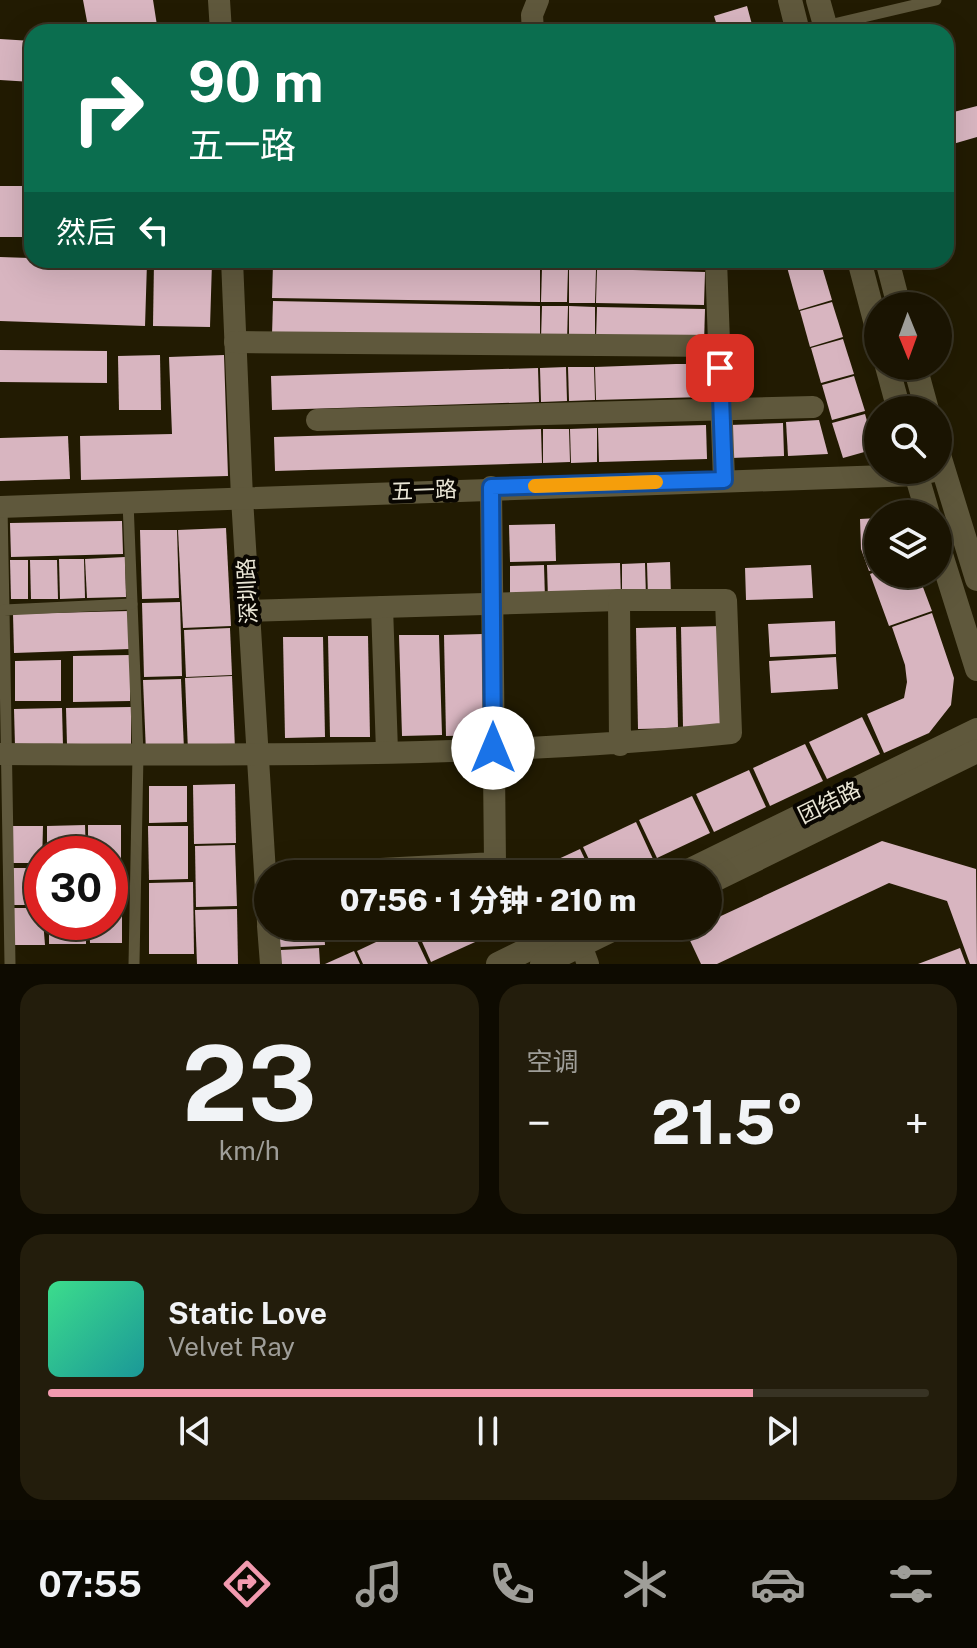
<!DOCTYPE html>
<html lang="zh">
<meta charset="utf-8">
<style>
body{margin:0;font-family:"Public Sans","Noto Sans SC",sans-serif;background:#231d0c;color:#f1f3f6;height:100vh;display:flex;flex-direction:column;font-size:30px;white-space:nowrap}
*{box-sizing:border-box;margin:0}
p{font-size:26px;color:#9f9e99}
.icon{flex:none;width:44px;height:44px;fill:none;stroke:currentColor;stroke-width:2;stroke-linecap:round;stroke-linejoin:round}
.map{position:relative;height:964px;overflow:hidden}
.panel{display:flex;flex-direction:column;gap:20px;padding:20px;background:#0e0b01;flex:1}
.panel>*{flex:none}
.hud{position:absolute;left:24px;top:24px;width:930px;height:244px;border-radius:24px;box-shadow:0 8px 32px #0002,0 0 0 2px #383324;background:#0b6e4f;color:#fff;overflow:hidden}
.needle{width:52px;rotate:179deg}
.tools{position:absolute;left:864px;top:292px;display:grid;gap:16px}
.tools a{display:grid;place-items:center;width:88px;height:88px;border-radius:50%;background:#1a1402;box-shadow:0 8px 32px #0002,0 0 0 2px #383324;font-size:40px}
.speed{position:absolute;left:24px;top:836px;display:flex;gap:16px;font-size:40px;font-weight:700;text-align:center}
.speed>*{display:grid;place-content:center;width:104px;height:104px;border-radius:50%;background:#1a1402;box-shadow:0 8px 32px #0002,0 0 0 2px #383324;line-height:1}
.speed .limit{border:12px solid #d22;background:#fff;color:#111}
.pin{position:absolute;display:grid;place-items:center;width:68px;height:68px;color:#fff;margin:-34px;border-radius:16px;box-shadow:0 4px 12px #0006}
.me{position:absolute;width:88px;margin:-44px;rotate:0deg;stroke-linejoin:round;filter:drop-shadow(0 0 6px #0008)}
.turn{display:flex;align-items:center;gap:28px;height:168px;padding:0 32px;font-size:36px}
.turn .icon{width:104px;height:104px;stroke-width:2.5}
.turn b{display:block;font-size:56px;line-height:68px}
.then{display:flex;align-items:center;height:76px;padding:0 32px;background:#0003;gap:16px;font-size:30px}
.big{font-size:60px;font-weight:800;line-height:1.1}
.panel .widget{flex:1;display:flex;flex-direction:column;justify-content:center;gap:12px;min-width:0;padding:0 28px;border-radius:24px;background:#231d0c}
.panel .dial{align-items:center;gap:0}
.dial b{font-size:104px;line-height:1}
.song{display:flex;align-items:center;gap:24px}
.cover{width:96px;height:96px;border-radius:12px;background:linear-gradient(135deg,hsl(150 70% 55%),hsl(180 70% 35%))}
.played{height:8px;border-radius:4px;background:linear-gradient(90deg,#f29aaf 80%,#383324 80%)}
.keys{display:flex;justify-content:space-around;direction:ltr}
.heat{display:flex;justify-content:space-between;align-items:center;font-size:44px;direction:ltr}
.panel .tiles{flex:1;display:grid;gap:20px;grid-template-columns:1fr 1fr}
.widget:last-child{grid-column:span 2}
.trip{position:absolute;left:254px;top:860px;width:468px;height:80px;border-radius:40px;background:#1a1402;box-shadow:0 8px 32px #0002,0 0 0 2px #383324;font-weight:800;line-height:80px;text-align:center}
.menu{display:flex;height:128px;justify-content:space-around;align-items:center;background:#0a0801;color:#9f9e99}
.menu .icon{width:56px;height:56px}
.menu .current{color:#f29aaf}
.menu b{font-size:36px;color:#f1f3f6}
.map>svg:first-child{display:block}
.building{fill:#d8b5c0}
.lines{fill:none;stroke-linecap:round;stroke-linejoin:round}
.lane{stroke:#5f583c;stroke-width:11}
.street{stroke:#5f583c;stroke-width:22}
.secondary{stroke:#5f583c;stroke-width:24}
.route-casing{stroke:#114b97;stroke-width:20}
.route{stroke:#1a73e8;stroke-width:14}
.slow{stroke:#f59e0b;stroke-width:14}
.labels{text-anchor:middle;stroke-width:8;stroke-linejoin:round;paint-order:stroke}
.street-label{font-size:22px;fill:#eae6d6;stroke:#090601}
</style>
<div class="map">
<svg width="977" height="964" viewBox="0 0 977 964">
<rect width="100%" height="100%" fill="#221b02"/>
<g class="building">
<polygon points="83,0 153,0 158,32 89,32"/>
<polygon points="747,6 754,32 719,32 714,16"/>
<polygon points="0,39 32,41 32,82 0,80"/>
<polygon points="977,106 977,137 946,146 946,114"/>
<rect x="0" y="186" width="32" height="51"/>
<polygon points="0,257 147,262 145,326 0,321"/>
<polygon points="785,260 820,260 832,300 799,310"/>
<polygon points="154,261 212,262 210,327 153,326"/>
<polygon points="273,264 540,268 540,302 272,298"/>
<polygon points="542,268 568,269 567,302 541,302"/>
<polygon points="569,269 596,269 595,303 569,303"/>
<polygon points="597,269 705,272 704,305 596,303"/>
<polygon points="273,301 540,306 540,339 272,335"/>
<polygon points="832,302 843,337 810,347 800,311"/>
<polygon points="542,306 568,306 567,340 541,339"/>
<polygon points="569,306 595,307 595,341 569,340"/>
<polygon points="597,307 705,309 704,343 596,340"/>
<polygon points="843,339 854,374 821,383 811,348"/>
<polygon points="0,350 107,351 107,383 0,382"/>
<polygon points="160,355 161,410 119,410 118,356"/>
<polygon points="224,355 228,476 81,480 80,436 172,434 169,357"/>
<polygon points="676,364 703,364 704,397 596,400 595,367"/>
<polygon points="566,367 567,401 541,402 540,368"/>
<polygon points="568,367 594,367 595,400 569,401"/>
<polygon points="538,368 539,402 272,410 271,376"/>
<polygon points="854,376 865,411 832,420 822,385"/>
<polygon points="865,414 875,449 843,458 832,423"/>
<polygon points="819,420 828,454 788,456 786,422"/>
<polygon points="783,423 784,456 731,458 730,425"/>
<polygon points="706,425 707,459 599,462 598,428"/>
<polygon points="597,428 597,462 571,463 570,429"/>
<polygon points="541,429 542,463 275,471 274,437"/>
<polygon points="543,429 569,429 570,462 543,463"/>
<polygon points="68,436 70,479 0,481 0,438"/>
<polygon points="878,518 878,568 869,571 861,549 860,519"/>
<polygon points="122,521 123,554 11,557 10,523"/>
<polygon points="555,524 556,561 510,562 509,525"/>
<polygon points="226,528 231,626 183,628 178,530"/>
<polygon points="140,530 177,530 179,598 142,599"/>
<polygon points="125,557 126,597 87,598 85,559"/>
<polygon points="59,559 84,559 85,598 60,599"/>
<polygon points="10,560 28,560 28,599 11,599"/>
<polygon points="30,560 57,560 58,599 31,599"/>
<polygon points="670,562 671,598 648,598 647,563"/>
<polygon points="620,563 621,599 548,600 547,565"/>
<polygon points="645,563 646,598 622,599 622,564"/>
<polygon points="544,565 545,599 510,599 510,566"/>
<polygon points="811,565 813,598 746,600 745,568"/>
<polygon points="878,571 878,574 918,574 932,611 889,626 870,574"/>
<polygon points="180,602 182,676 144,677 142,603"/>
<polygon points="129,611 130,649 14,653 13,614"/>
<polygon points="932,613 954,678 951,705 929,733 884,753 867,714 904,698 907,682 905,665 892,627"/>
<polygon points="835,621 836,654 770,657 768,624"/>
<polygon points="721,626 723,727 683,727 681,627"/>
<polygon points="676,627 678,728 638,729 636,628"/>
<polygon points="230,628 232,675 186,677 184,630"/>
<polygon points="483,634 486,735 446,736 444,635"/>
<polygon points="399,635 439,635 442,735 402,736"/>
<polygon points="328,636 368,636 370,737 330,737"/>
<polygon points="283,637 323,637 325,737 285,738"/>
<polygon points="130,655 130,701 73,702 73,656"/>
<polygon points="836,657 838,689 771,693 769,661"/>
<polygon points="61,660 61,701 15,701 15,661"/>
<polygon points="232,676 235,749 188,751 185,678"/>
<polygon points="181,679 184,750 146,752 143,680"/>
<polygon points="131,707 131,744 67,745 66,708"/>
<polygon points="62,708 63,746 15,746 14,709"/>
<polygon points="862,717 880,754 827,779 809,742"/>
<polygon points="805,744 823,781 770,806 753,768"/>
<polygon points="749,770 766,807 714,832 696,794"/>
<polygon points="235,784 236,843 194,844 193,785"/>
<polygon points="149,786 187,786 187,822 149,823"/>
<polygon points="692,796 710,833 657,858 639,820"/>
<polygon points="636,822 653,859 622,874 596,874 583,847"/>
<polygon points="85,825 86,854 47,854 47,826"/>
<polygon points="88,825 121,825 121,862 110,862 110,854 88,854"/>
<polygon points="11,826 43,826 42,863 11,863"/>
<polygon points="148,826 188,826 188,879 149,880"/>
<polygon points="882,841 976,869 977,964 970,964 947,901 889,883 717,964 701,964 686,932 700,926 708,926 708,922"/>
<polygon points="235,845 237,906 196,907 195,846"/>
<polygon points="580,849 592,874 526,874"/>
<rect x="110" y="866" width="12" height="37"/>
<rect x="11" y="868" width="31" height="37"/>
<polygon points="193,882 194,954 149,954 149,883"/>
<polygon points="110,905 122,905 122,943 90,943 89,922 110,922"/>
<polygon points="12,908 42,908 45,945 13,945"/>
<polygon points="237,909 238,964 197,964 195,910"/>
<rect x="49" y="922" width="37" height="22"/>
<polygon points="279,926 324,926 325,945 280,947"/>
<polygon points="410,926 428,964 363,964 357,951"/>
<polygon points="415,926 479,926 484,938 431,962"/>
<polygon points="484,926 512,926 489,937"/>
<polygon points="319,948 320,964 281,964 281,950"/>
<polygon points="960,948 966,964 918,964"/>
<polygon points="354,951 360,964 325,964"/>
</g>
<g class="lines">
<g class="lane">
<polyline points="825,26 936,0"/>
<polyline points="128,502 138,754 134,964"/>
<polyline points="2,506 4,610"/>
<polyline points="10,964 4,610 132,604"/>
</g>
<g class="street">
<polyline points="219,0 221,32"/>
<polyline points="533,32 532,15 538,0"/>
<polyline points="232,260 242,498 268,922"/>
<polyline points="716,260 724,480"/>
<polyline points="235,342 719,346"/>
<polyline points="317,420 813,407"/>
<polyline points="0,507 916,475 943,469"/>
<polyline points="382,607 387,751"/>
<polyline points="248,611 619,600"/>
<path d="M0,754C244,755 489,758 731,733L726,600H619L620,745"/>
<polyline points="285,874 495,863 491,487"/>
<polyline points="268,926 271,964"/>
<polyline points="581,945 588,964"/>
</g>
<g class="secondary">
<polyline points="790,0 798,32"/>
<polyline points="818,0 827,32"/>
<polyline points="859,260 878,332"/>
<polyline points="887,260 899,306"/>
<polyline points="887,366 899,410"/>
<polyline points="915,366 927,410"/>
<polyline points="938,452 977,579"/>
<polyline points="915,470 928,514"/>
<polyline points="938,545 977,669"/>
<polyline points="682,874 977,730"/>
<polyline points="708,883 977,751"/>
<polyline points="498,964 576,926"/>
<polyline points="542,964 620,926"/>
</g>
</g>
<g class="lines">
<defs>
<polyline id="route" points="493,748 491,487 724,480 720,368"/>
</defs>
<use href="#route" class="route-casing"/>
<use href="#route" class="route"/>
<polyline class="slow" points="535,486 656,482"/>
</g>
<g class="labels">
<g class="street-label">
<text transform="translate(424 490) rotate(-2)" y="8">五一路</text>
<text transform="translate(247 591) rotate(-93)" y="8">深圳路</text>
<text transform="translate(829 802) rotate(-26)" y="8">团结路</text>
</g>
</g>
</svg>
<div class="tools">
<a><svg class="needle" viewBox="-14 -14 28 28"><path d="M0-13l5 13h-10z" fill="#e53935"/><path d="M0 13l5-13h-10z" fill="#9f9e99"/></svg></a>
<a><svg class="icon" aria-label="search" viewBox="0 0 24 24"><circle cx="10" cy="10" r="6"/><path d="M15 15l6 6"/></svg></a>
<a><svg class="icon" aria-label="layers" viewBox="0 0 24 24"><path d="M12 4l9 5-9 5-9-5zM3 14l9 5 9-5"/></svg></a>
</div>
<div class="speed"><div class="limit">30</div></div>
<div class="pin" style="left:720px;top:368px;background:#d93025"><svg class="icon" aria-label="arrive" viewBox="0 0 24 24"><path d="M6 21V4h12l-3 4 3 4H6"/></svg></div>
<svg class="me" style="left:493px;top:748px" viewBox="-20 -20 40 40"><circle r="19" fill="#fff"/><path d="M0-13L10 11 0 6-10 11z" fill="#1a73e8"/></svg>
<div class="trip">07:56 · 1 分钟 · 210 m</div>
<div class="hud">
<div class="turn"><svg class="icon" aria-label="right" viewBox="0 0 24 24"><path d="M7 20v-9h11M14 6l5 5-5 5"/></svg><div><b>90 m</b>五一路</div></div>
<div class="then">然后<svg class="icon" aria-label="left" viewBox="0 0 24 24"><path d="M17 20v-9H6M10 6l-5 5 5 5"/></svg></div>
</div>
</div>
<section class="panel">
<div class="tiles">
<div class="widget dial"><b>23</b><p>km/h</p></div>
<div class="widget"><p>空调</p>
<div class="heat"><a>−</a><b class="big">21.5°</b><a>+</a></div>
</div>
<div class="widget">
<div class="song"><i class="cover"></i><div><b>Static Love</b><p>Velvet Ray</p></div></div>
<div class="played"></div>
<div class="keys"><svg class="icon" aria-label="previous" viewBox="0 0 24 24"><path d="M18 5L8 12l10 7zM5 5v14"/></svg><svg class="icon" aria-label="pause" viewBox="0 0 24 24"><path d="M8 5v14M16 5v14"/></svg><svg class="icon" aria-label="next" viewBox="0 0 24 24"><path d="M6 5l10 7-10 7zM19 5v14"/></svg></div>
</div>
</div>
</section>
<nav class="menu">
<b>07:55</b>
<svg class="icon current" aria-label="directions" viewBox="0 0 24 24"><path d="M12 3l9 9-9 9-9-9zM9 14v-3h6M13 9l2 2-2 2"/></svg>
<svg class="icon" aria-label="music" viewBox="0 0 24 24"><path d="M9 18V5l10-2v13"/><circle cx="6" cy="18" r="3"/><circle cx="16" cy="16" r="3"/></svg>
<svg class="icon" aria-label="phone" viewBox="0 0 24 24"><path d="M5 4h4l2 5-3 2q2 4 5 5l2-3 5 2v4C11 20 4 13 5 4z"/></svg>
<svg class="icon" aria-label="climate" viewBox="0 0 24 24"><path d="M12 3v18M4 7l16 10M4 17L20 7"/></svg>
<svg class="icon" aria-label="car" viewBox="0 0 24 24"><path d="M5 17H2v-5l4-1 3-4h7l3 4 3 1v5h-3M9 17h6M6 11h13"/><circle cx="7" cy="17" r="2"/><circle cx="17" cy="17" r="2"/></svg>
<svg class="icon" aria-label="filters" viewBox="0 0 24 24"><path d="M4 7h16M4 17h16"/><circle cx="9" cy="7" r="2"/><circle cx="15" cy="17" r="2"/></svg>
</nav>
